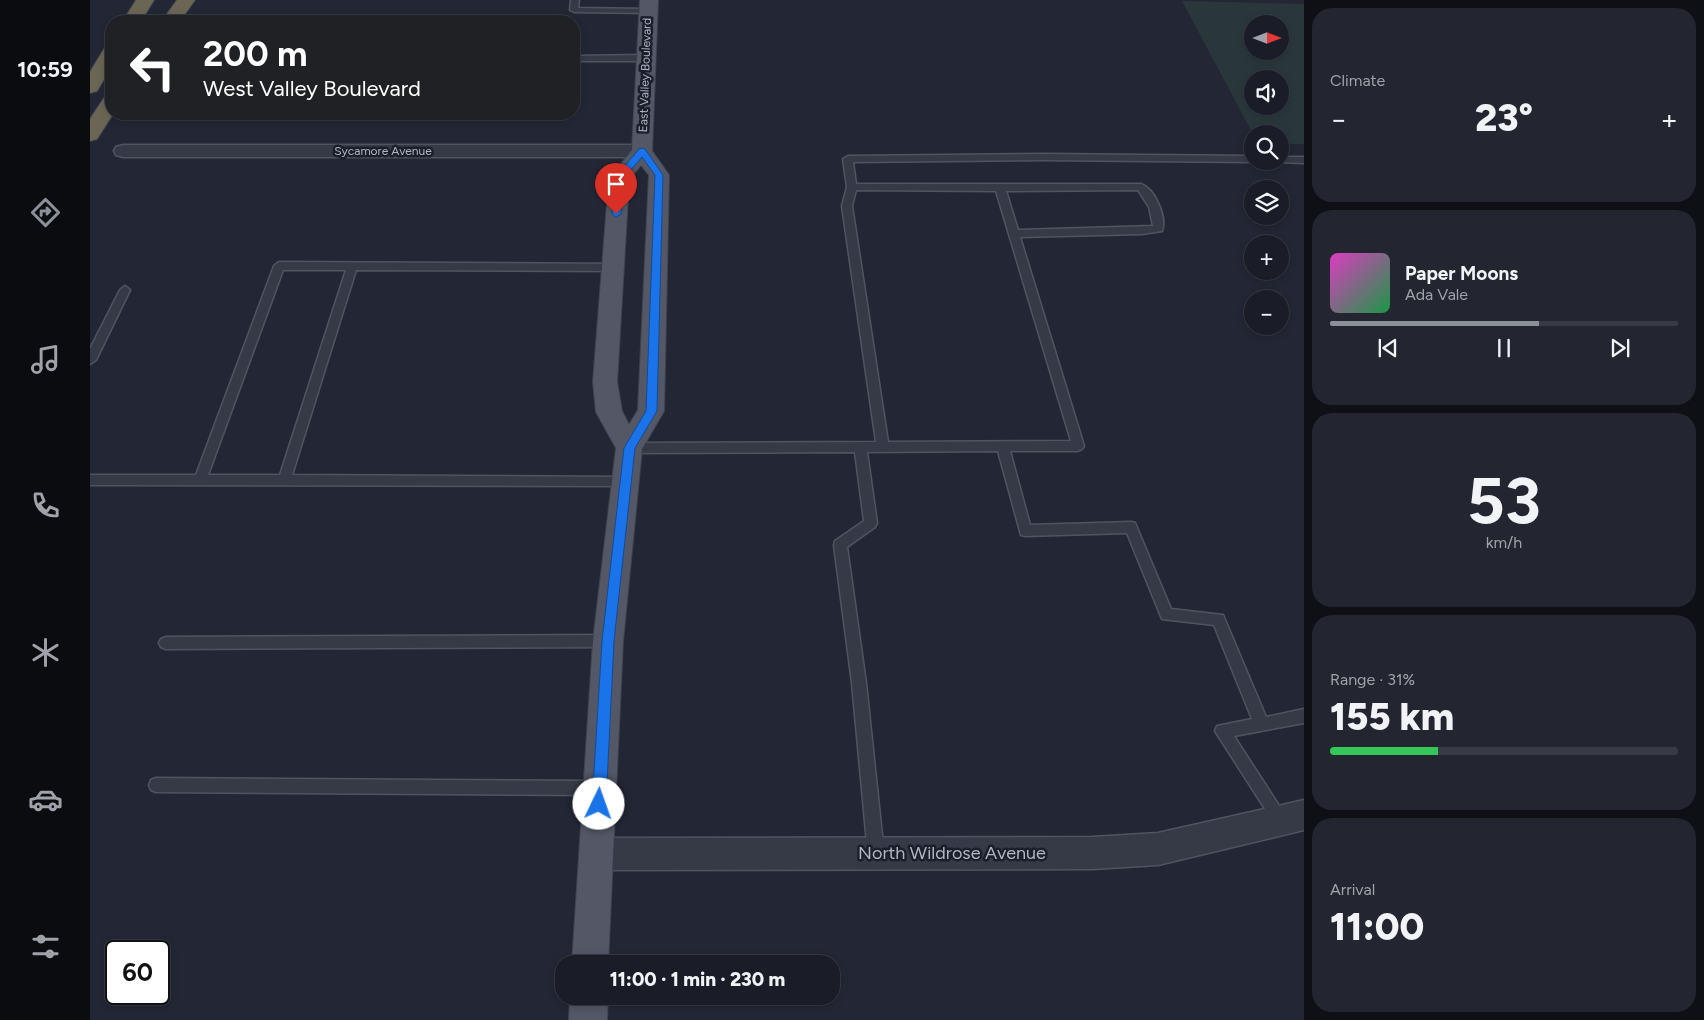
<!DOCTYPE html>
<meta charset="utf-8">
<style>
body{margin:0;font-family:Figtree,sans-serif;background:#232630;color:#f1f3f6;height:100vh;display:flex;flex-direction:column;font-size:19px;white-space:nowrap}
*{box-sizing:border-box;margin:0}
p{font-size:16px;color:#9fa2a8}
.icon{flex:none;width:28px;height:28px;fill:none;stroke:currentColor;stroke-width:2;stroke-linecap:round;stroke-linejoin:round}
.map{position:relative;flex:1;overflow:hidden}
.sheet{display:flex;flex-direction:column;gap:8px;padding:8px;background:#0e1016;width:400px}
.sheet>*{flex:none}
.guide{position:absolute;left:15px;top:15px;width:475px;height:105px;border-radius:20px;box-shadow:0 2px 8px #0003,0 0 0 1px #383b45;background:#202124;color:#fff;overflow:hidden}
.needle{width:32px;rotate:90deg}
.buttons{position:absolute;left:1154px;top:15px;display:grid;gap:10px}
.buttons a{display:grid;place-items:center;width:45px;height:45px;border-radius:50%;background:#1a1d28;box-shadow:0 2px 8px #0003,0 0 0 1px #383b45;font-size:25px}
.speed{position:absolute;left:15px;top:940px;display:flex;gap:10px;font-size:25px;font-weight:700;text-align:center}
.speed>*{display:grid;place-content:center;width:65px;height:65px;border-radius:50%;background:#1a1d28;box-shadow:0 2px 8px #0003,0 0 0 1px #383b45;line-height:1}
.speed .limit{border:2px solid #111;border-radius:8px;background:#fff;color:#111}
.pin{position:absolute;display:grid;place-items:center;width:42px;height:42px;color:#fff;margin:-51px -21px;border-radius:50% 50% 50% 0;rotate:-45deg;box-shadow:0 0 5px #0007}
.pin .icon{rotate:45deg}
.me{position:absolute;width:55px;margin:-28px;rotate:3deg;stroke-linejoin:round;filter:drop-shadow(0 0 4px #0008)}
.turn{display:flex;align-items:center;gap:18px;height:105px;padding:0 15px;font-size:22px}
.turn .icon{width:65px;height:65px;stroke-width:2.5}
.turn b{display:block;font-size:35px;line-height:42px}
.big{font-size:38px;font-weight:800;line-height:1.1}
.sheet .card{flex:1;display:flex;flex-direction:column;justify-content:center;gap:8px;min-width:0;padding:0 18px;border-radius:20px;background:#232630}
.sheet .dial{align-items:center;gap:0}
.dial b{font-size:65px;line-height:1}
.song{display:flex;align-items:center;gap:15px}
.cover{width:60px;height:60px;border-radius:8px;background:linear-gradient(135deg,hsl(310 70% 55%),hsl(140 70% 35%))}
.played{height:5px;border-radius:2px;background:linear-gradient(90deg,#8c9099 60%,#383b45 60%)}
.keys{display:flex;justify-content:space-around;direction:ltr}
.heat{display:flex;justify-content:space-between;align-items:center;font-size:28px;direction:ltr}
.charge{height:8px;border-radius:4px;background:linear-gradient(90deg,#34c759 31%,#383b45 0)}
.trip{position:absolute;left:465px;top:955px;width:285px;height:50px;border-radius:20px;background:#1a1d28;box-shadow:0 2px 8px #0003,0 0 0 1px #383b45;font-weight:800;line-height:50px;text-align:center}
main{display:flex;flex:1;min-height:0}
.tab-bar{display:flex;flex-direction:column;width:90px;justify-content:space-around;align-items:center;background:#0a0c10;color:#9fa2a8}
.tab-bar .icon{width:35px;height:35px}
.tab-bar .active{color:#8c9099}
.tab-bar b{font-size:22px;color:#f1f3f6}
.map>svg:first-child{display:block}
.green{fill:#29373b;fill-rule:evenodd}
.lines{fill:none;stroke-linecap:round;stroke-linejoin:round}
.service-casing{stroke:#505461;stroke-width:3}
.minor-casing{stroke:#505461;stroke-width:3}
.primary-casing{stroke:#3f4350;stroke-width:2}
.motorway-casing{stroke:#404451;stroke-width:2}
.service{fill:#363a46;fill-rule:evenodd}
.minor{fill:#363a46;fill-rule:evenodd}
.primary{fill:#545866;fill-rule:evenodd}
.motorway{fill:#6b6654;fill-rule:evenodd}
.route{fill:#1a73e8;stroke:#114b97}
.labels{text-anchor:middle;stroke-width:5;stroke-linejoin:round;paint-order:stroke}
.far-street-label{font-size:12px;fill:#b0b4c3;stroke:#1b1f2b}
.near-street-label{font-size:18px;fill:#b0b4c3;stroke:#1b1f2b}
</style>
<main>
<nav class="tab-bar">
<b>10:59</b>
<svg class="icon active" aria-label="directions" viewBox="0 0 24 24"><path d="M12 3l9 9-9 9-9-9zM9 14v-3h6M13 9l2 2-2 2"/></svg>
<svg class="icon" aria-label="music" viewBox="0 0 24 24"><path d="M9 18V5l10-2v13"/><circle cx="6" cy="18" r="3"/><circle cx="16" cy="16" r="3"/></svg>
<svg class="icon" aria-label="phone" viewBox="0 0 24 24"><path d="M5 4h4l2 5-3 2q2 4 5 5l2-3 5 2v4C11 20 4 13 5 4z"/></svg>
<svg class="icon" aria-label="climate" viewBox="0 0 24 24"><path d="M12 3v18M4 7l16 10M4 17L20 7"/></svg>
<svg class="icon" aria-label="car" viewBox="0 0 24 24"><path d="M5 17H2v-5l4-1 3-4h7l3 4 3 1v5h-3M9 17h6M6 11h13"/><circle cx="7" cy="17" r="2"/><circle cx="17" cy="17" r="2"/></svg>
<svg class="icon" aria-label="filters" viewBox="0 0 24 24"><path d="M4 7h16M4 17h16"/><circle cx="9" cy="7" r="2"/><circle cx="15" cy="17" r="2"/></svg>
</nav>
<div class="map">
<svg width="1214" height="1020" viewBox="0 0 1214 1020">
<rect width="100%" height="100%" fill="#232735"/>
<path class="green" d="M1092,1L1214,4V144H1190V134H1163ZM1162,24H1190V51H1162ZM1162,79H1190V106H1162Z"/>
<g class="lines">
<defs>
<g id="service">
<polygon points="481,0 489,0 488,8 558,9 562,11 558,13 484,12 480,10"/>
<polygon points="484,56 556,55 560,58 556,61 484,61"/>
<path d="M953,154L1162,156V161H1165L1162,162L953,160L763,162L766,184H1051C1065,189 1077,217 1072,231L1052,234L930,237L994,446L992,449L988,451H920L940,525L1041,522L1045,523L1081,609L1133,615L1176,717L1214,709V723L1144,736L1199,821L1196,826L1191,829L1186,826L1125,731L1127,726L1162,719L1124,625L1072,619L1037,533L935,536L931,535L908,451L777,452L787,523L785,527L757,547L776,683L794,854L792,860L786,862L780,860L778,854L762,683L744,545L745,541L774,521L765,452L539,453L535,451L533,448L535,445L539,443L786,442L752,206L757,187L753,159L758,156ZM766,190L906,191L981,441L798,442L762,206ZM1048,190L1059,207L1063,226L928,230L916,191Z"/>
<polygon points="1190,157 1214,157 1214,163 1187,162 1190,161"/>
<path d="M189,262L527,264L528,267L523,271L266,270L202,475L536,477L540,478L542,482L540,486L0,485V475H106L184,266ZM193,270H256L190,475H118Z"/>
<polygon points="35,286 40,290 6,360 0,364 0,349 30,290"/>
<polygon points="518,635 523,637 525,641 523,645 518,647 76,649 71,647 69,643 71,639 76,637"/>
<polygon points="66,778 510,781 515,783 517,788 515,793 510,795 66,792 61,790 59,785 61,780"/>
</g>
<g id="minor">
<polygon points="33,145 552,145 559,147 561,151 559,155 552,157 33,157 26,155 24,151 26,147"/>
<polygon points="1214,800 1214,830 1068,865 1002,869 506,870 495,865 490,854 495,843 506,838 1002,837 1068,833"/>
</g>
<g id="primary">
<path d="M550,0H568L562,151L579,175L574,411L552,449L533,641L518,964H482L503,641L526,448L506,412L503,382L519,179L542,150ZM551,165L559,175L548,410L539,425L532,411L527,382L539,180Z"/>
<polygon points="480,996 518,996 517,1020 479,1020"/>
</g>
<g id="motorway">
<polygon points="46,0 64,0 51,21 33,21"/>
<polygon points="87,0 105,0 90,21 72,21"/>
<polygon points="21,48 21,68 7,91 0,93 0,72 14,49"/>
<polygon points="21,96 21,114 23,114 7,139 0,141 0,119 14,98"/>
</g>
</defs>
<use href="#service" class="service-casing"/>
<use href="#minor" class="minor-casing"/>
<use href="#primary" class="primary-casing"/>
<use href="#motorway" class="motorway-casing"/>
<use href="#service" class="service"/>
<use href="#minor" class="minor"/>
<use href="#primary" class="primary"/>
<use href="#motorway" class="motorway"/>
</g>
<polygon class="route" points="552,148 555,149 573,175 567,411 545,448 524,641 516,804 513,809 509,811 504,809 502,804 512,641 534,448 556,411 565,175 552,157 533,179 531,214 526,217 522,214 524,179 549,149"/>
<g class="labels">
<g class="far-street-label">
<text transform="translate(555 75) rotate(-88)" y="4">East Valley Boulevard</text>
<text x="293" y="155">Sycamore Avenue</text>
</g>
<g class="near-street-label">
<text x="862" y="859">North Wildrose Avenue</text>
</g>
</g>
</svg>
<div class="buttons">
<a><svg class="needle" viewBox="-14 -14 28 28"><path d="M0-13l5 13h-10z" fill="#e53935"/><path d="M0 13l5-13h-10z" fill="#9fa2a8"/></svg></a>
<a><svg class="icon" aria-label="sound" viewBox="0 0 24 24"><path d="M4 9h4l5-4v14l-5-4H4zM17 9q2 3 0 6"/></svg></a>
<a><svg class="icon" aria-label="search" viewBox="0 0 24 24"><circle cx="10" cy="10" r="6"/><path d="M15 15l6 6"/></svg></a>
<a><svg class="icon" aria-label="layers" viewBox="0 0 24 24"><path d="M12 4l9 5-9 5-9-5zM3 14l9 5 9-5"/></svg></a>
<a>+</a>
<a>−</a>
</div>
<div class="speed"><div class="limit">60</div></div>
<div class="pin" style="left:526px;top:214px;background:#d93025"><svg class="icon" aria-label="arrive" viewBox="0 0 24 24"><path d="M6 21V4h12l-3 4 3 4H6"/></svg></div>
<svg class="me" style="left:509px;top:804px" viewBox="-20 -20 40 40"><circle r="19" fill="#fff"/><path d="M0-13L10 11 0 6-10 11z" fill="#1a73e8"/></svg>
<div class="trip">11:00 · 1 min · 230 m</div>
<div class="guide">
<div class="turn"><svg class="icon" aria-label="left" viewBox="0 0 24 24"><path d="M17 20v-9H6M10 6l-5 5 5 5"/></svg><div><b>200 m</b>West Valley Boulevard</div></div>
</div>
</div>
<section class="sheet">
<div class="card"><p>Climate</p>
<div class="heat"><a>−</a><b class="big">23°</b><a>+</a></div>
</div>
<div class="card">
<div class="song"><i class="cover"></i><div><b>Paper Moons</b><p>Ada Vale</p></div></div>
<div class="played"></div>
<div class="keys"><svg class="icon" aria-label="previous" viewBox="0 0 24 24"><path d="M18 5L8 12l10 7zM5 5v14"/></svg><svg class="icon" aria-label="pause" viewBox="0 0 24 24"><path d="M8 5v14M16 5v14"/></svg><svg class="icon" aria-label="next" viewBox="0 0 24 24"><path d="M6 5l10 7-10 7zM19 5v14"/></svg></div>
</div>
<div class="card dial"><b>53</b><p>km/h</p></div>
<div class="card"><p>Range · 31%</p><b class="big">155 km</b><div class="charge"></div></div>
<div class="card"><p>Arrival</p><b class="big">11:00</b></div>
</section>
</main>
